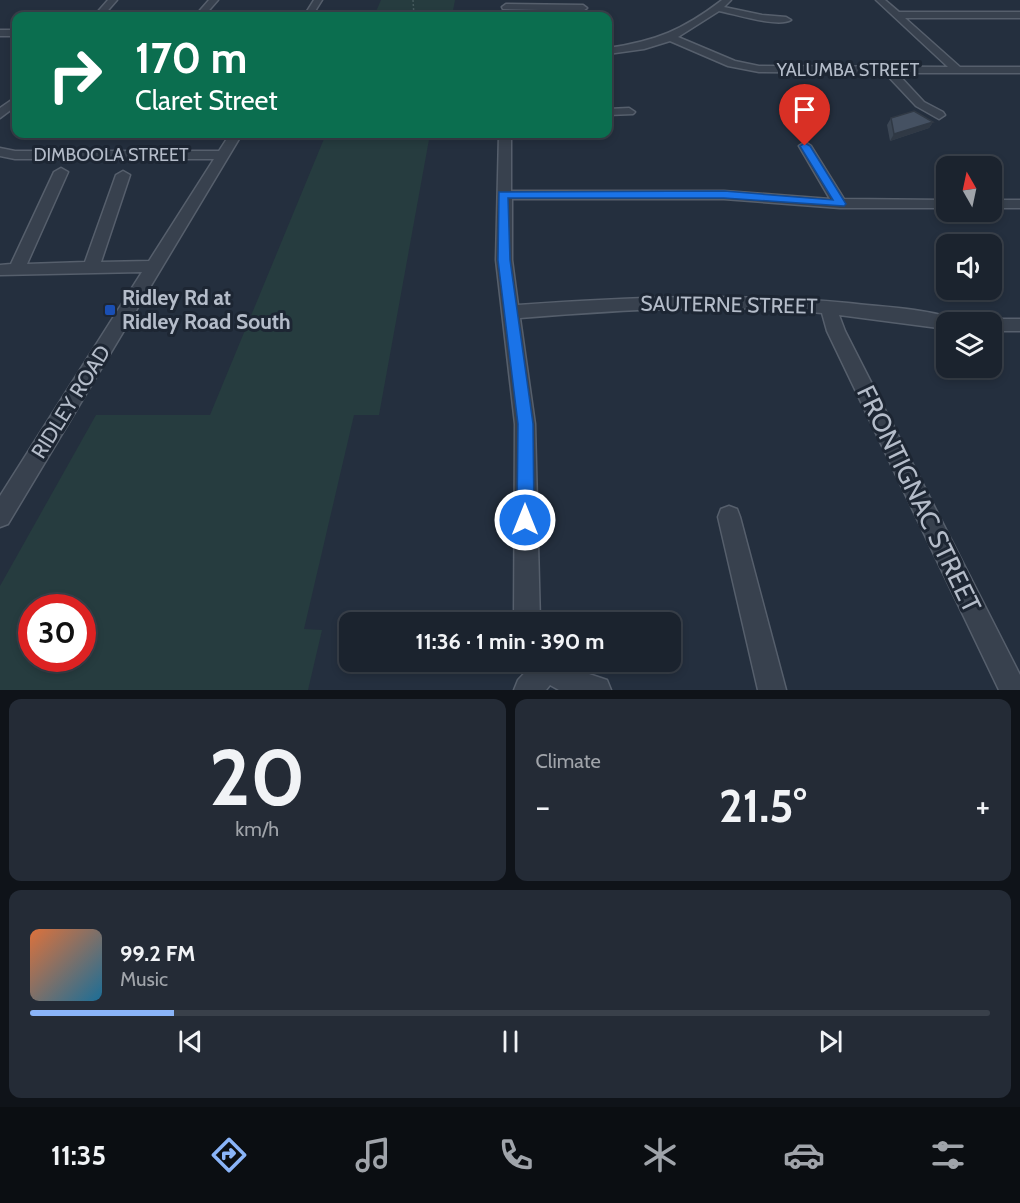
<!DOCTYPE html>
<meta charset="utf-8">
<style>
body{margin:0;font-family:Cabin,sans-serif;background:#242b36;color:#f1f3f6;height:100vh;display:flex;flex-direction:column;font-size:22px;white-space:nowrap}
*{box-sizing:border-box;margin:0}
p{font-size:20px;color:#a0a4aa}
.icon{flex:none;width:33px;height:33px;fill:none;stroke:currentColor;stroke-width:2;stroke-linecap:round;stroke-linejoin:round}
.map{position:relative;height:690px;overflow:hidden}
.details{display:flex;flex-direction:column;gap:9px;padding:9px;background:#0f1319;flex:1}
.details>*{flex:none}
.hud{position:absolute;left:12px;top:12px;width:600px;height:126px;border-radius:12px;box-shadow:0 3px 9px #0003,0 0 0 2px #39404a;background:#0b6e4f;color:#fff;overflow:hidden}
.needle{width:39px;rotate:351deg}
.fabs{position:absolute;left:936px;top:156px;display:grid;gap:12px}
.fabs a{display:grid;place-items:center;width:66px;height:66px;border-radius:12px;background:#1b232e;box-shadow:0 3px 9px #0003,0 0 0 2px #39404a;font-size:30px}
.speed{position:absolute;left:18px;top:594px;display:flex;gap:12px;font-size:30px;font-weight:700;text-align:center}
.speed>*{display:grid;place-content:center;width:78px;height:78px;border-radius:50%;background:#1b232e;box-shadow:0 3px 9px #0003,0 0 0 2px #39404a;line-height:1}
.speed .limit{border:9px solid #d22;background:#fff;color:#111}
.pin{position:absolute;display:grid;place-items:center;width:51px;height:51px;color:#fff;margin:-62px -26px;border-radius:50% 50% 50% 0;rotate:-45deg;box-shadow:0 0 6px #0007}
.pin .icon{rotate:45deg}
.me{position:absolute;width:66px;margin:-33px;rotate:0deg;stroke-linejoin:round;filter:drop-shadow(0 0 4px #0008)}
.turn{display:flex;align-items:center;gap:21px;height:126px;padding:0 24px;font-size:27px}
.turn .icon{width:78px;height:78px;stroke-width:2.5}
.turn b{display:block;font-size:42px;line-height:51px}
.big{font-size:45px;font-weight:700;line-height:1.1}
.details .widget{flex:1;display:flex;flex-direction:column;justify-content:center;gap:9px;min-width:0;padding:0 21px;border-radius:12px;background:#242b36}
.details .dial{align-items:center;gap:0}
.dial b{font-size:78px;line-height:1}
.song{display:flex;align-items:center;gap:18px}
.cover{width:72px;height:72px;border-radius:9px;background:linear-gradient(135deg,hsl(20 70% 55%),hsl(200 70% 35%))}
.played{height:6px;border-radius:3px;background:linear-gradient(90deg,#8ab4f8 15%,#39404a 15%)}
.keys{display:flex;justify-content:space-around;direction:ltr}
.heat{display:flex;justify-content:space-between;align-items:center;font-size:33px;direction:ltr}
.details .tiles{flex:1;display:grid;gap:9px;grid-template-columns:1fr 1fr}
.widget:last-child{grid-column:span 2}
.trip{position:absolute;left:339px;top:612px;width:342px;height:60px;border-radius:12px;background:#1b232e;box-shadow:0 3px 9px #0003,0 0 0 2px #39404a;font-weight:700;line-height:60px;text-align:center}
.tabs{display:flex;height:96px;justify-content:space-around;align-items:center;background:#0b0e12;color:#a0a4aa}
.tabs .icon{width:42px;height:42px}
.tabs .on{color:#8ab4f8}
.tabs b{font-size:27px;color:#f1f3f6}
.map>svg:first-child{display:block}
.green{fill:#263c3f;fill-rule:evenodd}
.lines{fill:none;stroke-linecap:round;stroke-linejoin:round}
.minor-casing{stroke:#565f6c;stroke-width:3}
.path{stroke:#44595c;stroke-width:1.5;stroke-dasharray:2 2;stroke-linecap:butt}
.minor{fill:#38414e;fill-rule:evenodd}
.wall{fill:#3b4654}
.shaded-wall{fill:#303945}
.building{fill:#455162;stroke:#303945;stroke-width:1.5}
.route{fill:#1a73e8;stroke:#114b97;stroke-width:1.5}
.transit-dot{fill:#1a4fb4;stroke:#1d2633;stroke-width:2}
.labels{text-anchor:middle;stroke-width:6;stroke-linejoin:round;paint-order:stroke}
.far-street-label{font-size:18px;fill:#b4bcc9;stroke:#1d2633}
.poi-label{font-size:21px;font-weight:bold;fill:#b4bcc9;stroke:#1d2633;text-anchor:start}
.street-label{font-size:21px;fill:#b4bcc9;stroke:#1d2633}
.near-street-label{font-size:26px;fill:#b4bcc9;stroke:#1d2633}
</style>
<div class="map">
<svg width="1020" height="690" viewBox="0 0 1020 690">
<rect width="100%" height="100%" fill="#242f3e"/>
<g class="green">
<polygon points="381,0 455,0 452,16 374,16"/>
<path d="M326,134H430L379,415H354L304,629L322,630L308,690H0V586L96,415H210ZM32,608H82V658H32Z"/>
</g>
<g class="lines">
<defs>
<g id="minor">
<polygon points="108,0 117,0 103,16 94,16"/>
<polygon points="209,0 218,0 204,16 195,16"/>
<polygon points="314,0 322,0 312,16 304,16"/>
<path d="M722,0H731L724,7L762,15L786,17L791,20C778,28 735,14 719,11L678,37L735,61L759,66L948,67L876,0H885L899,12H1020V18H905L960,67H1020V73H897L924,102L943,112L945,115L939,119L916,106L885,73L759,72L728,66L670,41L644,49L608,54V48C656,41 683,30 722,0Z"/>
<polygon points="506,4 583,5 587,8 583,11 503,9 502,7"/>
<rect x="0" y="30" width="16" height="6"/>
<polygon points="16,97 16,106 0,118 0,108"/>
<polygon points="629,108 635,112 633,114 608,115 608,109"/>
<polygon points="230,134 242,134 8,524 0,527 0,496 142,272 0,275 0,265 11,264 54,172 61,168 68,172 27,264 85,262 116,175 123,171 130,175 101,262 149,261 214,159 15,159 0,156 0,148 15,151 219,151"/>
<path d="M499,134H511V191H724L830,199L799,146L805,142L811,146L844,199L946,200V208H840L724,199H512V260L518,305C628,297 738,293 848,303C882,307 920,308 952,318L954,322H946V329L839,315L845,331L1020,675V690H999L827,331L822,313C722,303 620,310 520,318L535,424L540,622H514L515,424L496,260Z"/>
<rect x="992" y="200" width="28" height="8"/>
<polygon points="992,319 1020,319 1020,331 992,331 992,322 985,322"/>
<polygon points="729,506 737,509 740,517 786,690 758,690 718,517 721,509"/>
<polygon points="531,662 563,662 577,670 607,680 611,690 559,690 550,685 546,690 514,690 518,680 532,665"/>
</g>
</defs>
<use href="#minor" class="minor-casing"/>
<polyline class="path" points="413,0 414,16"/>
<use href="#minor" class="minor"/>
</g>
<polygon class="wall" points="891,118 933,122 929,128 890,141 887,125"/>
<polygon class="shaded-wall" points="933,122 929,128 890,141 894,134"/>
<polygon class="building" points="914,111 933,122 894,134 891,118"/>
<polygon class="route" points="805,143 810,146 846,204 844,206 724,198 508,198 510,260 533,424 534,520 532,526 525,528 519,526 517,520 518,424 498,260 499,192 724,191 833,200 800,146"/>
<rect class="transit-dot" x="104" y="304" width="12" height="12" rx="3"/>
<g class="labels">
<g class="far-street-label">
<text x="848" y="76">YALUMBA STREET</text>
<text x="111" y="161">DIMBOOLA STREET</text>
</g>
<g class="poi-label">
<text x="122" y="305">Ridley Rd at<tspan x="122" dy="24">Ridley Road South</tspan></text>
</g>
<g class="street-label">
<text transform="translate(729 305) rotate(1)" y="7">SAUTERNE STREET</text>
<text transform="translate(71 402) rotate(-58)" y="7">RIDLEY ROAD</text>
</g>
<g class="near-street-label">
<text transform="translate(919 499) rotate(64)" y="9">FRONTIGNAC STREET</text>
</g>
</g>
</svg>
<div class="fabs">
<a><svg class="needle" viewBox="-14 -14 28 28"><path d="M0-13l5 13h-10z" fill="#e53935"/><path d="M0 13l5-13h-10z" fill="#a0a4aa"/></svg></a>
<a><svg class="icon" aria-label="sound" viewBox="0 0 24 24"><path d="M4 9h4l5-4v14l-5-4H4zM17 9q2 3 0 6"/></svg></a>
<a><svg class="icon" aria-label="layers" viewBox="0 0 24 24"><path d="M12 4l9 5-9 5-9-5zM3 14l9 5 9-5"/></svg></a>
</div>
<div class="speed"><div class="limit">30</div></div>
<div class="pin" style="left:805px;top:146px;background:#d93025"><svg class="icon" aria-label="arrive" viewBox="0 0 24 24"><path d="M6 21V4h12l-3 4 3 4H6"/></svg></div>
<svg class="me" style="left:525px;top:520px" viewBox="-20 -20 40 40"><circle r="17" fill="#1a73e8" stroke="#fff" stroke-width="3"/><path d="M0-11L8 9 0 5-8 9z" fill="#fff"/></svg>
<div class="trip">11:36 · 1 min · 390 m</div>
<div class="hud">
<div class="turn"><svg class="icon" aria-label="right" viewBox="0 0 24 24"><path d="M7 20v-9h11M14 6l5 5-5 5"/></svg><div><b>170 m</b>Claret Street</div></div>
</div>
</div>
<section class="details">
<div class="tiles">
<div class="widget dial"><b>20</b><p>km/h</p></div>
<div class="widget"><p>Climate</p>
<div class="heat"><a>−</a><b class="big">21.5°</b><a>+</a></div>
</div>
<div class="widget">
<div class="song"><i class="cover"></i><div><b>99.2 FM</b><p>Music</p></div></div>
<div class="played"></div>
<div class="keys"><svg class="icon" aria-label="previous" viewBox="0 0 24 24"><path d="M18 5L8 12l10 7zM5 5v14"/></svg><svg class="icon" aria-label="pause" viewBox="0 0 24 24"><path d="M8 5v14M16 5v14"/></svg><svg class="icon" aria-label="next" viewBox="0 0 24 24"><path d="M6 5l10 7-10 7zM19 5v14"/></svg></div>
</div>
</div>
</section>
<nav class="tabs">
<b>11:35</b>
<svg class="icon on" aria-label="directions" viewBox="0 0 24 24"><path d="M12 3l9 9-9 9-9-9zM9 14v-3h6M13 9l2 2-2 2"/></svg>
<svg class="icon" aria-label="music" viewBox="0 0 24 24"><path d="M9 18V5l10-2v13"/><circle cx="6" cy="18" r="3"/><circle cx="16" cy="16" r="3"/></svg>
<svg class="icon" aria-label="phone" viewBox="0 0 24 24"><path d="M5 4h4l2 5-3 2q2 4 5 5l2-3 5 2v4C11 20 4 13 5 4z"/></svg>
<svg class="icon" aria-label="climate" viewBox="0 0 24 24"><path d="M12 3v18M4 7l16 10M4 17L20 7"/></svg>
<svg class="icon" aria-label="car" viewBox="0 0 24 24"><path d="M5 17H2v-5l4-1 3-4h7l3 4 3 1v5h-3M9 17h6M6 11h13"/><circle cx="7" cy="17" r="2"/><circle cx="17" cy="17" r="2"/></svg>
<svg class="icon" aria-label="filters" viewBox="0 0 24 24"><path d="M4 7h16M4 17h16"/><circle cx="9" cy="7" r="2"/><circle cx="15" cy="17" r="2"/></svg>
</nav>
